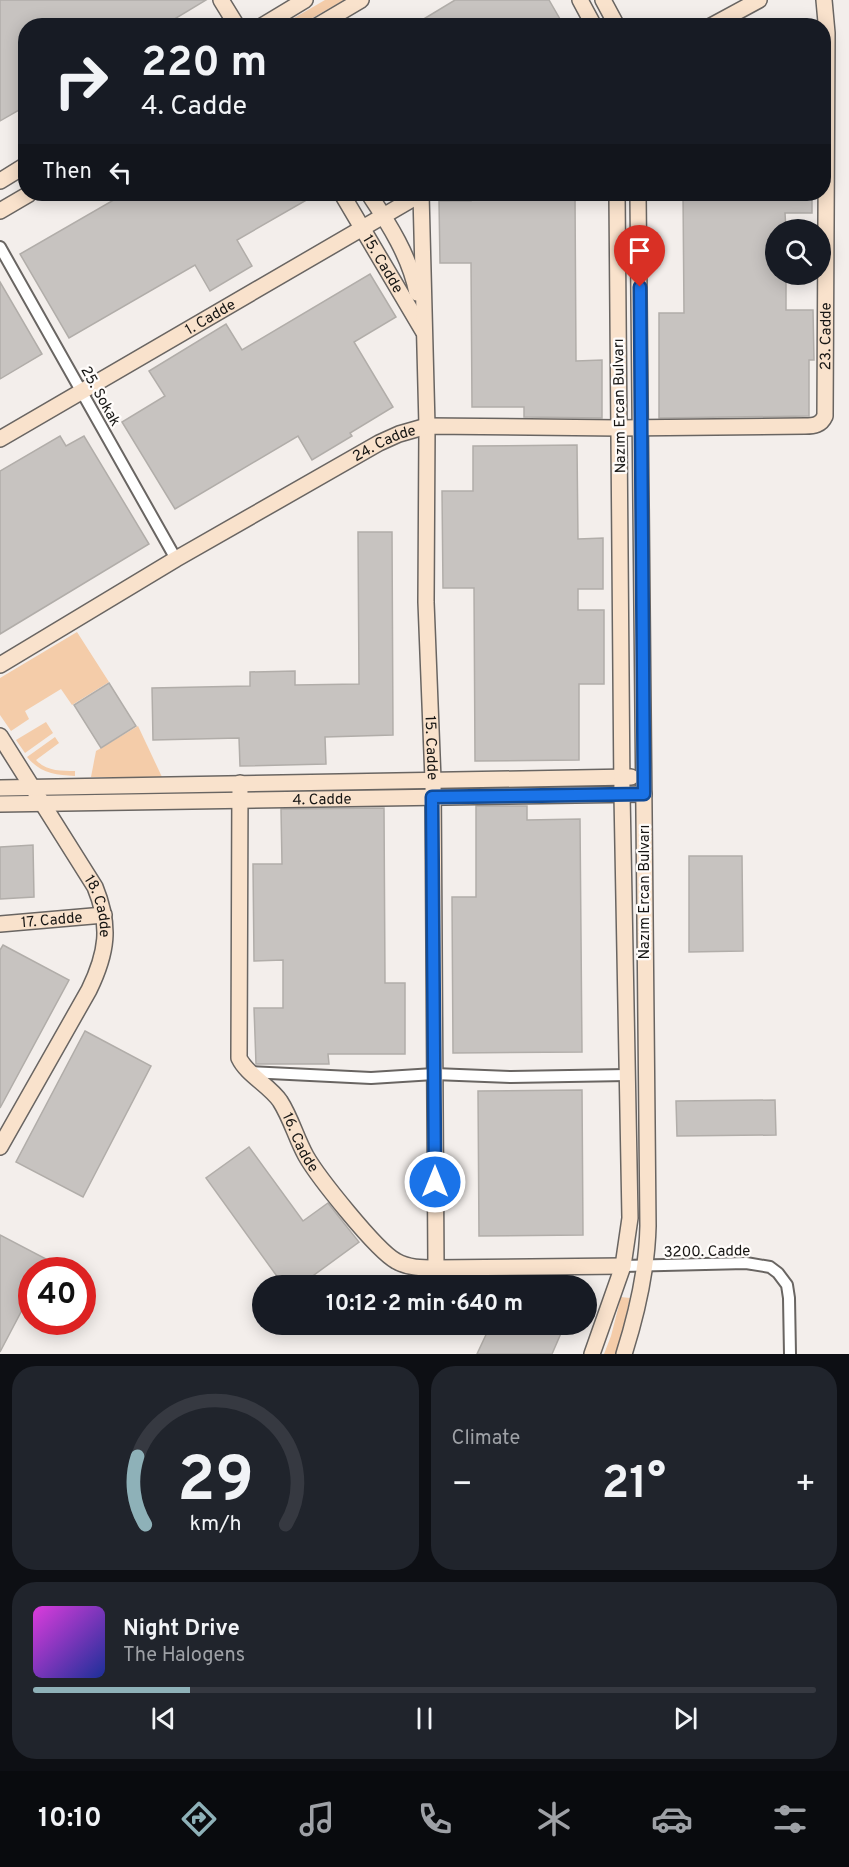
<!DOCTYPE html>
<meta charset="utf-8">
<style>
body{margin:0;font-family:Overpass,sans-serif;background:#20242c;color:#f1f3f6;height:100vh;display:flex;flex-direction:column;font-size:22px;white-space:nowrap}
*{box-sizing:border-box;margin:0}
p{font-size:20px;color:#9ea1a6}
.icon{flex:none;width:33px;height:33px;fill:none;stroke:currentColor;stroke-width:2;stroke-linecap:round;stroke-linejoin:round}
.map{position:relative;height:1354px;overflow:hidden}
.side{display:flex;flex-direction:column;gap:12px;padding:12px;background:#0d0f14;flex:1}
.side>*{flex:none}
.banner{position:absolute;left:18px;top:18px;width:813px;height:183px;border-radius:24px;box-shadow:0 3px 15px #0003;background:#171b24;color:#f1f3f6;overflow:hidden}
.controls{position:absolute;left:765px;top:219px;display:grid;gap:12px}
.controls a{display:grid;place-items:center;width:66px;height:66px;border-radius:50%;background:#171b24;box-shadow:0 3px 15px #0003;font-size:30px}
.speed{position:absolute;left:18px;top:1257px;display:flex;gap:12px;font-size:30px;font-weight:700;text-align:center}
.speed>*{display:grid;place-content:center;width:78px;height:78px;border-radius:50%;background:#171b24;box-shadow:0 3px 15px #0003;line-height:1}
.speed .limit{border:9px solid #d22;background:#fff;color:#111}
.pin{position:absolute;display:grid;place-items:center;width:51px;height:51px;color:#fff;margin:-62px -26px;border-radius:50% 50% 50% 0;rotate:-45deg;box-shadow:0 0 6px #0007}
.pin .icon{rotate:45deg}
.me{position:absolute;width:66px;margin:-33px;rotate:0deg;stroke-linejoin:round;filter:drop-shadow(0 0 4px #0008)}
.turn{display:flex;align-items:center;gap:21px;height:126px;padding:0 24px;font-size:27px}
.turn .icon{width:78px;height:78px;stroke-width:2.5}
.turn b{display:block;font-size:42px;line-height:51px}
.then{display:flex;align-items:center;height:57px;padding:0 24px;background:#0003;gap:12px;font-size:22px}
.big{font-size:45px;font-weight:700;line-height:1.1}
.side .tile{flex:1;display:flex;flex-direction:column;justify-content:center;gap:9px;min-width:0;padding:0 21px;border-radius:24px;background:#20242c}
.side .dial{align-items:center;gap:0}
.dial svg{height:156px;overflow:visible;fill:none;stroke:#363941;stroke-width:7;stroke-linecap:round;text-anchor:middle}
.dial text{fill:#f1f3f6;stroke:none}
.song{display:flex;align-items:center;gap:18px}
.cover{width:72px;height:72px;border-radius:9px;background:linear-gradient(135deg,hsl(300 70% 55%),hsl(230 70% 35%))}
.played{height:6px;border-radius:3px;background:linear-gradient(90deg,#8eb1b8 20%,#363941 20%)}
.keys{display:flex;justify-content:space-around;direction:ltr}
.heat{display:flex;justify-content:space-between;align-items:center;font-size:33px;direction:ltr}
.side .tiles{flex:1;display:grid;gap:12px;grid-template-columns:1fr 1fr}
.tile:last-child{grid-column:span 2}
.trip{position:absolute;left:252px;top:1275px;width:345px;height:60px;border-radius:30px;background:#171b24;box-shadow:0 3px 15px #0003;font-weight:700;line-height:60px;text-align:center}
.menu{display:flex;height:96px;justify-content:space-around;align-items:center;background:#090b0e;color:#9ea1a6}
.menu .icon{width:42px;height:42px}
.menu .current{color:#8eb1b8}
.menu b{font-size:27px;color:#f1f3f6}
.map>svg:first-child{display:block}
.green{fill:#f4cca9}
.building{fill:#c7c3c0;stroke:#b1ada9;stroke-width:1.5}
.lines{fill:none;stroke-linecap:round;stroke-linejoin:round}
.street-casing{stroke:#696562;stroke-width:14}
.secondary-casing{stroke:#696562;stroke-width:18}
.street{stroke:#fff;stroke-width:10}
.secondary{stroke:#f9e2cc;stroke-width:15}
.route-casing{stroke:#114b97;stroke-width:15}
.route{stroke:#1a73e8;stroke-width:10}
.labels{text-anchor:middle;stroke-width:4.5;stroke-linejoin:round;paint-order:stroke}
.street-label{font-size:15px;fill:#171614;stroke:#fffcfa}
</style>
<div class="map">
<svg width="849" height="1354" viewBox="0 0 849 1354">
<rect width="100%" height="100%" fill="#f3eeeb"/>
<g class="green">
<polygon points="325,0 344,0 300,25 282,25"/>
<polygon points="77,632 109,682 72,705 61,689 25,711 29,719 11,731 0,715 0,678"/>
<polygon points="46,722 53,733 25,753 16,740"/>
<polygon points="138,726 162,777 91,777 96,751"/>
<path d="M55,737L59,743L36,760C46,771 61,771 75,771V776C55,775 40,773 27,757Z"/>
<polygon points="621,1297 630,1298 621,1338 615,1354 604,1354 611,1336"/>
</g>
<g class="building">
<polygon points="0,0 206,0 163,26 26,26 26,106 0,121"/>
<polygon points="455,0 549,0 564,26 412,26"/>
<polygon points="124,194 317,194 237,240 252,266 210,291 195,265 69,338 20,254"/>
<polygon points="575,194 576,361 602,360 602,418 524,417 524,407 472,407 471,263 440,263 439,201 471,201 471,195"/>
<polygon points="683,194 812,194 812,213 785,213 786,230 776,230 776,274 786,274 786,310 813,310 814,360 809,360 809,416 659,418 659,313 684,313"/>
<polygon points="370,274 396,317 354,342 393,407 350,433 352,436 312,460 298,436 175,509 122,422 165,396 149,371 226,324 242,350"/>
<polygon points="0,282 42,354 0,379"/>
<polygon points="60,436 66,446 84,436 149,544 0,634 0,471"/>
<polygon points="577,445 578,539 603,538 603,589 578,589 578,610 604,610 604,684 579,684 579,760 475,761 474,588 443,588 442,491 473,491 473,446"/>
<polygon points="358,532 392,532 393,735 325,737 326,764 240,766 239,738 153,740 152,688 250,686 250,672 295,671 295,685 359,684"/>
<polygon points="109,683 136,726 101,748 74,705"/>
<polygon points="476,806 527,806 527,820 580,819 582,1052 453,1053 452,897 476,897"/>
<polygon points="384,808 385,983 405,983 405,1054 328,1054 329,1064 256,1064 254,1008 283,1008 283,960 254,961 253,864 282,864 281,809"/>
<polygon points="33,845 34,897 0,899 0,847"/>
<polygon points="689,856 742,856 743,951 689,952"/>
<polygon points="3,945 69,980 0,1108 0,950"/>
<polygon points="85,1031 151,1066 83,1197 16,1162"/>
<polygon points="582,1090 583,1235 479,1236 478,1091"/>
<polygon points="775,1100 776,1135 677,1136 676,1101"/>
<polygon points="249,1147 303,1221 328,1203 359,1242 299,1286 284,1286 206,1178"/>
<polygon points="0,1235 48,1260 42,1270 32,1270 32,1291 0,1352"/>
<polygon points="491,1324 565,1324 552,1354 477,1354"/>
</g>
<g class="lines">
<defs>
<g id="street">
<polyline points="0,247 176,559"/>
<polyline points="251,1072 371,1078 434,1074 511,1077 627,1075"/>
<polyline points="623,1266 746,1263 770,1267 778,1273 787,1285 789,1298 790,1354"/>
</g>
<g id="secondary">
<polyline points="221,0 237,26"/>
<polyline points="580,0 594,26"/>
<polyline points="603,0 617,26"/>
<polyline points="262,26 305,0"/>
<polyline points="317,26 361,0"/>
<polyline points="711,26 759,0"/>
<polyline points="0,181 26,165"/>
<path id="s1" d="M342,194L423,331"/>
<path d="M369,194C389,224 410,257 417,293"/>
<path id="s2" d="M421,194L427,426L426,602L433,780L436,1268"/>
<polyline points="0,211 29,194"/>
<path id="s3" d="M0,439L421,194"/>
<path id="s4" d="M0,665L176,559L379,443L399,434L427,426L619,428L805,426C814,426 821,425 825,416L827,33L824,0"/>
<path id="s5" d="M0,736L95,887C111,926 107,953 89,990L0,1147"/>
<path id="s6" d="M240,783L239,1058C247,1075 269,1085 280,1101C291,1118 296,1138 306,1156C318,1177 376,1250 396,1261C408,1268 422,1268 436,1268L623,1266"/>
<polyline points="0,788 631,777"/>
<path id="s7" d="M0,804L644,794"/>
<path id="s8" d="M0,924L104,915"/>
<polyline points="592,1354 623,1266 630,1218 622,794 617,194"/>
<path d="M624,1354C637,1313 647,1270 648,1226L638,194"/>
</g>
</defs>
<use href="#street" class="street-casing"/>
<use href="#secondary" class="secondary-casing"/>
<use href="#street" class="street"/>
<use href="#secondary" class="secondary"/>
</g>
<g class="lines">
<defs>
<polyline id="route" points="435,1182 432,797 644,794 640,287"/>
</defs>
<use href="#route" class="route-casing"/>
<use href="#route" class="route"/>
</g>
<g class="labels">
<g class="street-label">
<text dy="5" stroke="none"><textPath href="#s1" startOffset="81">15. Cadde</textPath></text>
<text dy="5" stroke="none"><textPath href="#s3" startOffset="243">1. Cadde</textPath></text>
<text dy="5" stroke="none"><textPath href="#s4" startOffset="972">23. Cadde</textPath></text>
<text transform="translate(101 396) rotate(61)" y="5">25. Sokak</text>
<text transform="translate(619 406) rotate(-91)" y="5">Nazım Ercan Bulvarı</text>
<text dy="5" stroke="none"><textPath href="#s4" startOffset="444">24. Cadde</textPath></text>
<text dy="5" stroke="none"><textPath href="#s2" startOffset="554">15. Cadde</textPath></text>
<text dy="5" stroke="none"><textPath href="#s7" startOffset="322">4. Cadde</textPath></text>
<text transform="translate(644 892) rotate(-90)" y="5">Nazım Ercan Bulvarı</text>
<text dy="5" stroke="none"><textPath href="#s5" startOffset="198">18. Cadde</textPath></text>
<text dy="5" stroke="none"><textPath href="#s8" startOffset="52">17. Cadde</textPath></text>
<text dy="5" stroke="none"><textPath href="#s6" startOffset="381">16. Cadde</textPath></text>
<text transform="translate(707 1251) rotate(-1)" y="5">3200. Cadde</text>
</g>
</g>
</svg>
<div class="controls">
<a><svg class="icon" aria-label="search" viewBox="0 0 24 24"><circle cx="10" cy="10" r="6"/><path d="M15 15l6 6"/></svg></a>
</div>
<div class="speed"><div class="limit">40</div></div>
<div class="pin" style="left:640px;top:287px;background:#d93025"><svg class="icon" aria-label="arrive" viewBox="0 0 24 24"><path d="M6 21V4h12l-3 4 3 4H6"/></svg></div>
<svg class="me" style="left:435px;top:1182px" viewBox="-20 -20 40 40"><circle r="17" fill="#1a73e8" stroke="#fff" stroke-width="3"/><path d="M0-11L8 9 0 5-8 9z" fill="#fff"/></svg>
<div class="trip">10:12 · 2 min · 640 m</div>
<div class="banner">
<div class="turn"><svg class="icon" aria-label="right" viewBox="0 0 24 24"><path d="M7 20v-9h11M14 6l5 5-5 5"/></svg><div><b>220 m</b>4. Cadde</div></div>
<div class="then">Then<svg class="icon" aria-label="left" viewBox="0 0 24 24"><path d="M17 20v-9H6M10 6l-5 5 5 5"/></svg></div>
</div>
</div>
<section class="side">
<div class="tiles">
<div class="tile dial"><svg viewBox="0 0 100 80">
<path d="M14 69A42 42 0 1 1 86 69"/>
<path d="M14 69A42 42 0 0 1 10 34" stroke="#8eb1b8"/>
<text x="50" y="56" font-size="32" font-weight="700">29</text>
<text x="50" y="72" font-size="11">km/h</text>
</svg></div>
<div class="tile"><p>Climate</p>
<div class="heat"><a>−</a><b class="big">21°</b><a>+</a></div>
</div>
<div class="tile">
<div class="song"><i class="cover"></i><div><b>Night Drive</b><p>The Halogens</p></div></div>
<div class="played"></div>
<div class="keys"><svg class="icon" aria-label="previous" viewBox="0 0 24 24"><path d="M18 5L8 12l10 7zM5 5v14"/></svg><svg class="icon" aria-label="pause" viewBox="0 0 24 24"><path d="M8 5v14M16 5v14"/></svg><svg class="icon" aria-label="next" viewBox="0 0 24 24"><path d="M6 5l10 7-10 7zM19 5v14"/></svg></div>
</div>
</div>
</section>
<nav class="menu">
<b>10:10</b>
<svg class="icon current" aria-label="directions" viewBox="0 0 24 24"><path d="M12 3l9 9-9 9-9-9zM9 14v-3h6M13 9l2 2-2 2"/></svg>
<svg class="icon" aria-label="music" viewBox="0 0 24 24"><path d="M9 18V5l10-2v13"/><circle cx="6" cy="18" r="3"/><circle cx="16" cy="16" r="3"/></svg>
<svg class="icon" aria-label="phone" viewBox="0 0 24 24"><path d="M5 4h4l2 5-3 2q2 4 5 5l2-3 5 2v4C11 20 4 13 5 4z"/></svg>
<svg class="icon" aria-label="climate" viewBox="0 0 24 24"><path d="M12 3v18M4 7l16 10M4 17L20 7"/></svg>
<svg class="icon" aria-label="car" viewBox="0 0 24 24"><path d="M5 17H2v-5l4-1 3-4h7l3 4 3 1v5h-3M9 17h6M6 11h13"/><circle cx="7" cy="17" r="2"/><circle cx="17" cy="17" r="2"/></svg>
<svg class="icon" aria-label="filters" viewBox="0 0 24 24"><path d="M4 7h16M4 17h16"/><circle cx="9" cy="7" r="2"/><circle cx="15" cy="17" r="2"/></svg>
</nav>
